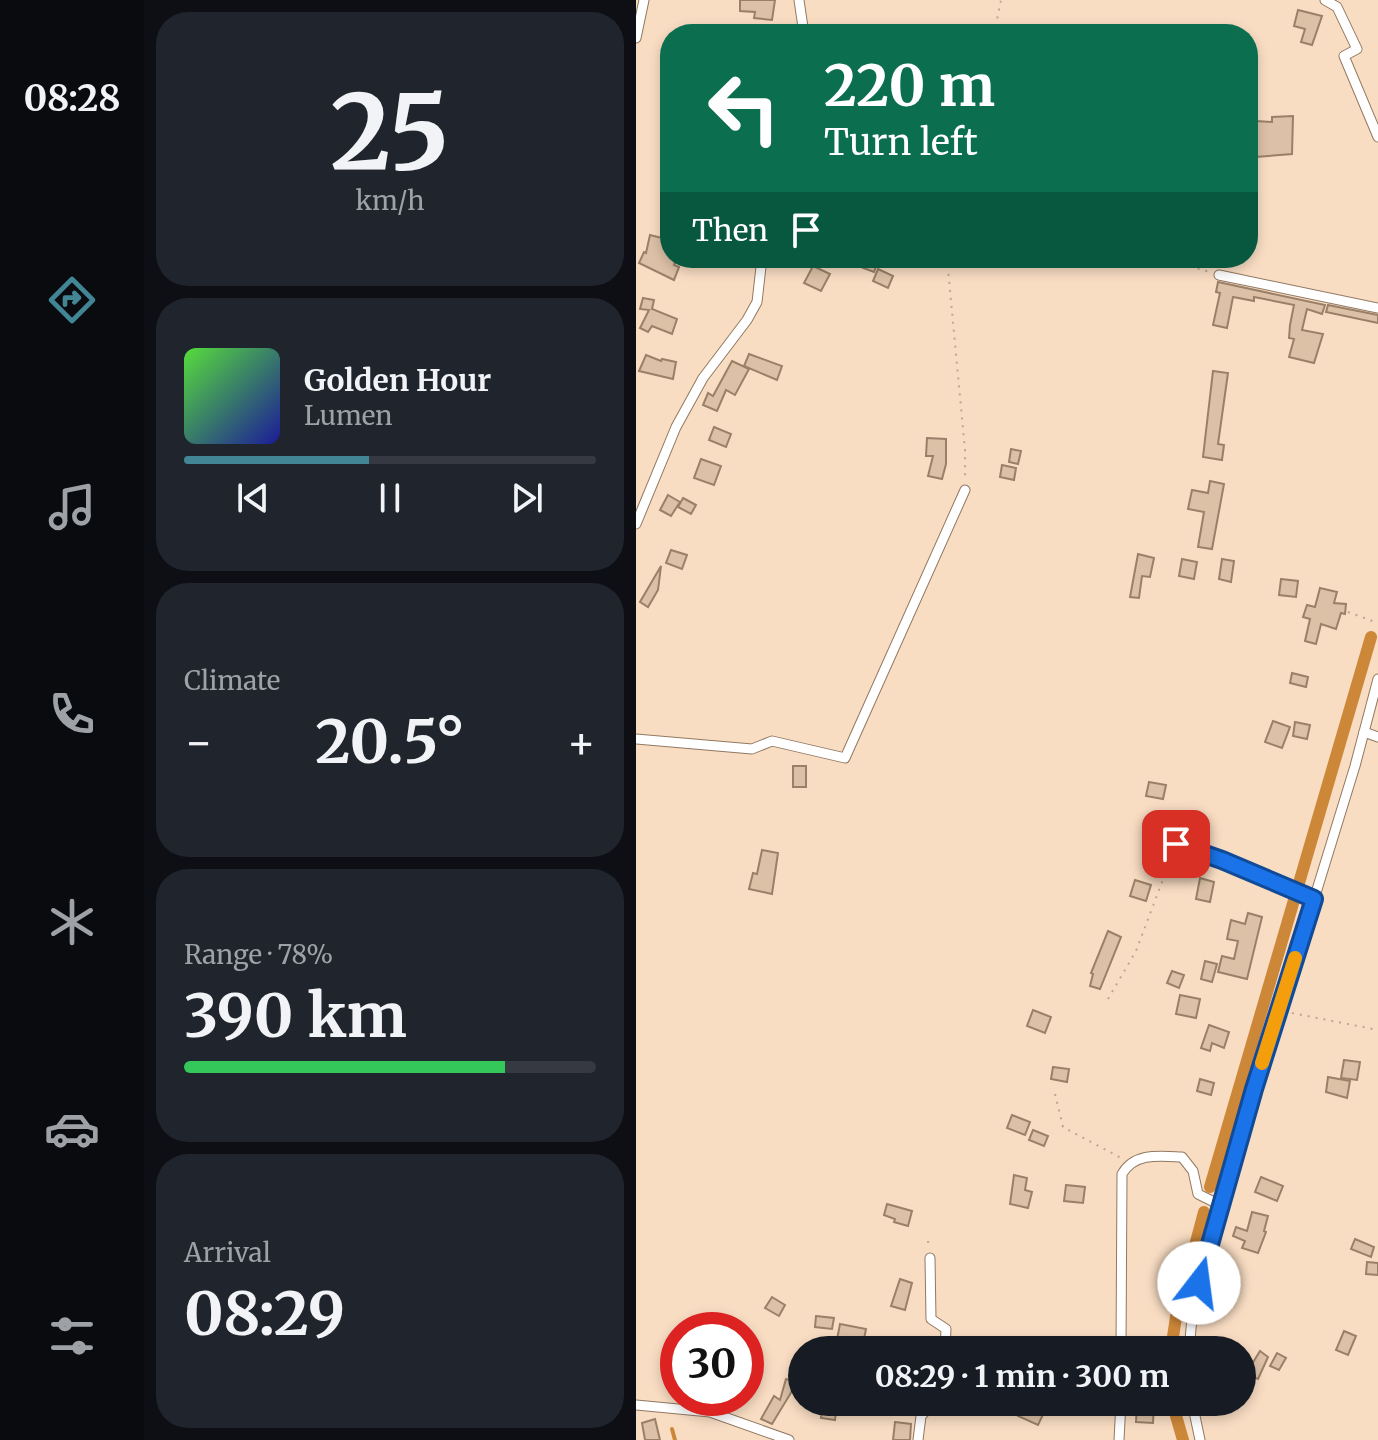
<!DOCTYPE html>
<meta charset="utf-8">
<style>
body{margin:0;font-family:Merriweather,serif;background:#20242c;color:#f1f3f6;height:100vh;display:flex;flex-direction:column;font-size:30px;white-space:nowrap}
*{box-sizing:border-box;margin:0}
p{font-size:26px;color:#9ea1a6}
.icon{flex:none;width:44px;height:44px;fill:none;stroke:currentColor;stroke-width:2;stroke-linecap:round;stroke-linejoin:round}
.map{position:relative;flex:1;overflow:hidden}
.drawer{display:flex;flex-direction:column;gap:12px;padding:12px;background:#0d0f14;width:492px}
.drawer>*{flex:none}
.banner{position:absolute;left:24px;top:24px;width:598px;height:244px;border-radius:32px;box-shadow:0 4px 12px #0003;background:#0b6e4f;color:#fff;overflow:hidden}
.speed{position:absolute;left:24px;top:1312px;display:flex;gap:16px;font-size:40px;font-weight:700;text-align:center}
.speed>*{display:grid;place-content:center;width:104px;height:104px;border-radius:50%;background:#171b24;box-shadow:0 4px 12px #0003;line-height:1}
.speed .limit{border:12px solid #d22;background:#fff;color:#111}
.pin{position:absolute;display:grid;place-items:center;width:68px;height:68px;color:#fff;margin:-34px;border-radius:16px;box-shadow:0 4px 12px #0006}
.me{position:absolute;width:88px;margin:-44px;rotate:15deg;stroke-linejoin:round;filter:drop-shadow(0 0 6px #0008)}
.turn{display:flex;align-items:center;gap:28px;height:168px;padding:0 32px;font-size:36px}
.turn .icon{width:104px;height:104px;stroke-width:2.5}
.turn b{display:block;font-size:56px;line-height:68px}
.then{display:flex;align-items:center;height:76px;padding:0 32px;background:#0003;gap:16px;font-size:30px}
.big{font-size:60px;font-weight:700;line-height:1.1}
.drawer .card{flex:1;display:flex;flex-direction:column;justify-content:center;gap:12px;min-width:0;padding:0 28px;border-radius:32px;background:#20242c}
.drawer .dial{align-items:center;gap:0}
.dial b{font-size:104px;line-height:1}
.song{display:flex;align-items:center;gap:24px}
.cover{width:96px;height:96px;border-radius:12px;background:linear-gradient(135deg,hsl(110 70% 55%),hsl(240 70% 35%))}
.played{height:8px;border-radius:4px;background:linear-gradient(90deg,#428595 45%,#363941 45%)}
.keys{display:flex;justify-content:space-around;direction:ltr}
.heat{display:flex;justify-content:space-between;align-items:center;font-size:44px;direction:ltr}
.charge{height:12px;border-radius:6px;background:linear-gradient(90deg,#34c759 78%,#363941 0)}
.trip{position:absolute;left:152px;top:1336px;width:468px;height:80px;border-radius:40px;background:#171b24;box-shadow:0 4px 12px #0003;font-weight:700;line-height:80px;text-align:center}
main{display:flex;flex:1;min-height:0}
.menu{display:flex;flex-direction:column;width:144px;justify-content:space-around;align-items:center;background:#090b0e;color:#9ea1a6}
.menu .icon{width:56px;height:56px}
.menu .on{color:#428595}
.menu b{font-size:36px;color:#f1f3f6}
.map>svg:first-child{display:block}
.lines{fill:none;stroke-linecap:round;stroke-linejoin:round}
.stream{stroke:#cd8738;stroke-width:4}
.canal{stroke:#cd8738;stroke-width:12}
.building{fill:#dcc1a7;stroke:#9a8068;stroke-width:2}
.street-casing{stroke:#917861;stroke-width:11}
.path{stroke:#bda792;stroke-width:2;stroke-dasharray:2 6;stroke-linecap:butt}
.street{stroke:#fff;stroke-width:9}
.route-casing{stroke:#114b97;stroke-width:20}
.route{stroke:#1a73e8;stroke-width:14}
.slow{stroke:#f59e0b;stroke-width:14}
</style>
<main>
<nav class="menu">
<b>08:28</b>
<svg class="icon on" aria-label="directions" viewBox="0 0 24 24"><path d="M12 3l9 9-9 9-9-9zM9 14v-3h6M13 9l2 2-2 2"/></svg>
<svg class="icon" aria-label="music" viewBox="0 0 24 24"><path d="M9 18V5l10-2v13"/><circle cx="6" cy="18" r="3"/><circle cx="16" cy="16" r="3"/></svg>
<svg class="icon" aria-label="phone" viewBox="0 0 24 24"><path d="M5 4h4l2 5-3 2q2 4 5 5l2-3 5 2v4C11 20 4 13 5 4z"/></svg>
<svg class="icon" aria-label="climate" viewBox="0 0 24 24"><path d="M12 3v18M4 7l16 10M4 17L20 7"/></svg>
<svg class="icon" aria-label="car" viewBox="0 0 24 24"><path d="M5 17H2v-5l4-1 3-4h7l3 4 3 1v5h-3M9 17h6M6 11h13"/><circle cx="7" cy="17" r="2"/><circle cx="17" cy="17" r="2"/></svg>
<svg class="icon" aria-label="filters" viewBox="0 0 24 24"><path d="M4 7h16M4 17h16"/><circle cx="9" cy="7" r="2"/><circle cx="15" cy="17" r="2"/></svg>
</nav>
<section class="drawer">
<div class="card dial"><b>25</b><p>km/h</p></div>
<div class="card">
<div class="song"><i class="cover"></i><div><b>Golden Hour</b><p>Lumen</p></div></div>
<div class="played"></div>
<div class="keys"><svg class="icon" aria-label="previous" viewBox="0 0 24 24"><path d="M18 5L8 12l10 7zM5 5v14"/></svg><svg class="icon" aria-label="pause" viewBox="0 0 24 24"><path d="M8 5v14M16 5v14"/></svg><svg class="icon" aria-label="next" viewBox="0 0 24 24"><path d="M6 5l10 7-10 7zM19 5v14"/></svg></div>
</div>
<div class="card"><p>Climate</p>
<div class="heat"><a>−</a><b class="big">20.5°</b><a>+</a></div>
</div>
<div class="card"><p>Range · 78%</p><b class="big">390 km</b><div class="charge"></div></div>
<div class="card"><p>Arrival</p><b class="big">08:29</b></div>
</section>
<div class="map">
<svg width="742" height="1440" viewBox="0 0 742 1440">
<rect width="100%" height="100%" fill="#f9ddc3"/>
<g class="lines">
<polyline class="stream" points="36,1429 39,1440"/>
<g class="canal">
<polyline points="574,1187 735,637"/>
<polyline points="535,1350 540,1317 568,1212"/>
<polyline points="536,1402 547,1440"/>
</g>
</g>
<g class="building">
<polygon points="104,0 139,0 136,20 118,18 119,12 104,11"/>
<polygon points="662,10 686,16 676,45 665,42 669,29 658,26"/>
<polygon points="657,116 656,154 620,157 620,121 636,122 636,117"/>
<polygon points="14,235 34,240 34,258 41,258 38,265 43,267 38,280 3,263 8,252 10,253"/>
<polygon points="231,258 242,261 238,272 227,268"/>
<polygon points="177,266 194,274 185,291 168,283"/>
<polygon points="242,269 257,276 252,288 237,281"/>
<polygon points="582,282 689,305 686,314 671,309 666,330 687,334 678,363 653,357 658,339 653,338 654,325 658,305 618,297 618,301 597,297 591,328 577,325 584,293 580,292"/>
<polygon points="7,298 18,300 16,309 41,319 36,334 16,326 12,332 4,328 13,310 4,309"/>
<polygon points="692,305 742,315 742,323 690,312"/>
<polygon points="113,354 146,366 141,380 108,366"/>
<polygon points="10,355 25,361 26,359 40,362 37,379 3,371"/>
<polygon points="96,361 113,369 99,395 90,390 81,411 67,405 72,393 77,396"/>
<polygon points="577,371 592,373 582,444 588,445 586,460 567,457"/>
<polygon points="78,427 95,434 90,447 73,440"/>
<polygon points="291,438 310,439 310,464 306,479 292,476 297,456 290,456"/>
<polygon points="375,449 385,451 382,464 373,462"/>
<polygon points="65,459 85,466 78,485 58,478"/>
<polygon points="366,465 380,468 378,480 364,477"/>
<polygon points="574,481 588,484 576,549 562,547 568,512 552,509 556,490 572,493"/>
<polygon points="32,495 44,502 35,516 24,510"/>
<polygon points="47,498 60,505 55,514 42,507"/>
<polygon points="35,550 51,555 46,569 30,563"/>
<polygon points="502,554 518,558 514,577 506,576 503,598 494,597"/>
<polygon points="546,559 561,562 558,579 543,576"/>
<polygon points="586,559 598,561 595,582 583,579"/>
<polygon points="25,566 22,590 12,607 4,602"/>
<polygon points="645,579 662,581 660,597 643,595"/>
<polygon points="684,588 701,592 698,603 710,604 709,614 705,613 700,629 685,624 680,644 669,641 674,619 667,617 671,605 679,607"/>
<polygon points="656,673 672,677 670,687 654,683"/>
<polygon points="637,721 654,727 646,748 629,742"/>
<polygon points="659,722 674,725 671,739 657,736"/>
<rect x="157" y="766" width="13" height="21"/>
<polygon points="513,782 530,785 527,799 510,796"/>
<polygon points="515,842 527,846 521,860 509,855"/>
<polygon points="126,850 142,853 136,894 113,889 117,873 121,874"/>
<polygon points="564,878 578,882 574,902 560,899"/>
<polygon points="499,880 515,885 510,901 494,896"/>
<polygon points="612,913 626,917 611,979 582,972 586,956 598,959 602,941 591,939 595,920 609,924"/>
<polygon points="472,931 485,937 464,989 454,986 457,974 455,973"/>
<polygon points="569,961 581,964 576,982 565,979"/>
<polygon points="536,971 548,975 543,988 531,983"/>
<polygon points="544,995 564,999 560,1018 540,1014"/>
<polygon points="397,1010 415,1017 409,1033 391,1026"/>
<polygon points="573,1025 593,1032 588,1048 576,1043 574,1051 565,1048"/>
<polygon points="708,1060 724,1062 721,1080 705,1078"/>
<polygon points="417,1067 433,1069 431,1082 415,1079"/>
<polygon points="692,1077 714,1081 711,1098 690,1092"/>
<polygon points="564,1079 578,1083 575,1095 561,1091"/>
<polygon points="376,1115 394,1122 389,1135 371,1128"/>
<polygon points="397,1130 412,1136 408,1146 393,1140"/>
<polygon points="378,1175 391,1178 389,1190 396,1192 392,1208 374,1204"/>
<polygon points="625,1177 647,1186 641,1201 619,1192"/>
<polygon points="430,1185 449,1187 447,1203 428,1201"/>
<polygon points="251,1204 276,1211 272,1226 258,1222 259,1219 248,1215"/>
<polygon points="616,1212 632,1216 628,1231 630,1232 622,1253 606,1248 609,1241 597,1236 600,1227 611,1231"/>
<polygon points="719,1239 738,1247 735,1257 715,1249"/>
<polygon points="731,1262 742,1263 742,1275 730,1274"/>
<polygon points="264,1279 276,1283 269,1310 255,1306"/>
<polygon points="136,1297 149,1305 143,1316 129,1308"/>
<polygon points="180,1316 198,1318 196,1329 179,1327"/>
<polygon points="204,1324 230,1329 226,1349 200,1345"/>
<polygon points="708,1331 720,1336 712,1355 700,1350"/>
<polygon points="624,1351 632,1357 622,1379 610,1374"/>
<polygon points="641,1353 650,1358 643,1370 634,1366"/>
<polygon points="150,1379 164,1383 161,1392 156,1391 136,1424 125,1419 138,1396 144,1400"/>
<polygon points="187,1402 201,1403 199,1420 185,1418"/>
<polygon points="397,1402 413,1402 402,1425 382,1416 387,1403 396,1407"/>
<polygon points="501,1402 518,1402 517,1423 500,1422"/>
<polygon points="19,1419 24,1440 9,1440 6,1423"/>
<polygon points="259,1422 275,1424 274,1440 257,1440"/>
</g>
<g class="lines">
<defs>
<g id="street">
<polyline points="163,0 168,34"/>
<polyline points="689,0 701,7 721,49 708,56 742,137"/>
<polyline points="0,38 8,0"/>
<polyline points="583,275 742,308"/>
<polyline points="0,524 40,427 67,378 111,320 121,302 126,258"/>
<polyline points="728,732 742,737"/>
<polyline points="0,739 116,749 136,741 209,758 329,490"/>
<polyline points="540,844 586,860 678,899"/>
<polyline points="294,1258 295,1319 310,1329 309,1350"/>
<path d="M485,1350L486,1174C499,1152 524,1156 546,1157L557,1171L562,1194L584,1205"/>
<polyline points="553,1350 557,1308 584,1205 719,766 742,679"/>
<polyline points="556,1402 564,1440"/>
<polyline points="0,1405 74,1412 153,1440"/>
<polyline points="282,1440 285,1416 298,1402"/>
<polyline points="483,1440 485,1402"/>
</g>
</defs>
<use href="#street" class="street-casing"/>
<g class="path">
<polyline points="358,34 365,0"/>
<polyline points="311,258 329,450 329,481"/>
<polyline points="523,258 574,272"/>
<polyline points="712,612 742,623"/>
<polyline points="472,999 500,951 537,853"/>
<polyline points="656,1013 742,1030"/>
<polyline points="419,1094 427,1127 485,1158"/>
<polyline points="292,1241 293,1249"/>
</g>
<use href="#street" class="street"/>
</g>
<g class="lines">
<defs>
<polyline id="route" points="540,844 586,860 678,899 618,1089 563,1283"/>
</defs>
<use href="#route" class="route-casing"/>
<use href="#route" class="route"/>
<polyline class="slow" points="626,1063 659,958"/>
</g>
</svg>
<div class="speed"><div class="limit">30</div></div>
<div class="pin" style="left:540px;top:844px;background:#d93025"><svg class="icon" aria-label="arrive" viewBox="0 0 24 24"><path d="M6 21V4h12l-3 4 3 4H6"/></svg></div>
<svg class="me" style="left:563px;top:1283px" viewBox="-20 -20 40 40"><circle r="19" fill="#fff"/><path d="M0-13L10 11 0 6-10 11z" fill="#1a73e8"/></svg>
<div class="trip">08:29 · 1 min · 300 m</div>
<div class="banner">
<div class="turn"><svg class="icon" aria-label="left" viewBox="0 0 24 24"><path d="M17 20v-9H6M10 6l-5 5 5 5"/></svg><div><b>220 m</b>Turn left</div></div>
<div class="then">Then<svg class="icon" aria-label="arrive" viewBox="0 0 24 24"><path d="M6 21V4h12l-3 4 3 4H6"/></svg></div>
</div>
</div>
</main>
